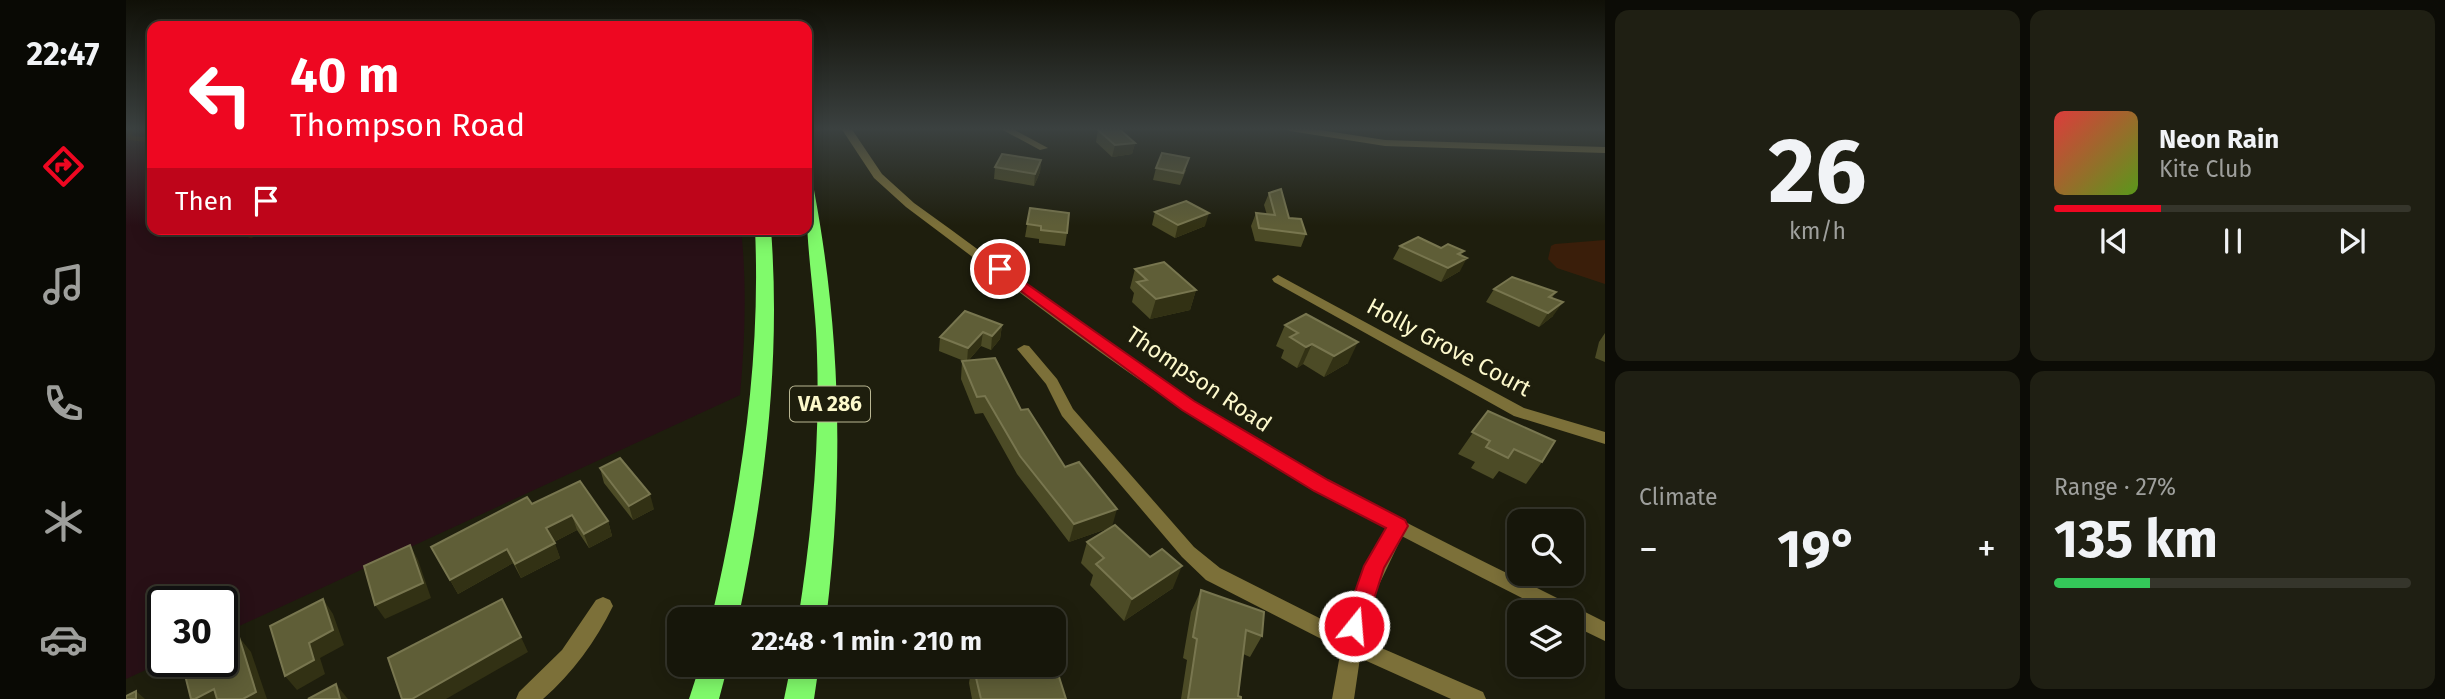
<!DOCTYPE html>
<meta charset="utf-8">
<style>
body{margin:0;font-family:"Fira Sans",sans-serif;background:#1f1f13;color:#f1f3f6;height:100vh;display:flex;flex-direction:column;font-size:26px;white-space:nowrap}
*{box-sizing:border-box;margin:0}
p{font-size:23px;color:#9e9f9c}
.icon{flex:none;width:38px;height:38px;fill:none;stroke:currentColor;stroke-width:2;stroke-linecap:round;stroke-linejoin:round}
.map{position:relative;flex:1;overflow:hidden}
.drawer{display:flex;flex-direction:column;gap:10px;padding:10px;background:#0c0c06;width:840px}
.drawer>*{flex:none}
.banner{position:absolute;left:21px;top:21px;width:665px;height:214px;border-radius:14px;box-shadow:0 4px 18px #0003,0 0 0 2px #35352b;background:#ee0721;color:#fff;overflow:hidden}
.fabs{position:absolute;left:1381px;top:509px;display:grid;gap:14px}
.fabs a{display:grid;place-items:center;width:77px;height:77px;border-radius:14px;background:#16160a;box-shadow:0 4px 18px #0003,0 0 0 2px #35352b;font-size:35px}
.speed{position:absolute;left:21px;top:586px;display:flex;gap:14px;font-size:35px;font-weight:700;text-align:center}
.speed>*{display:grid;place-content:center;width:91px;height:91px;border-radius:50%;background:#16160a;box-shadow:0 4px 18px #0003,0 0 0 2px #35352b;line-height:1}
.speed .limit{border:4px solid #111;border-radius:10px;background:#fff;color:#111}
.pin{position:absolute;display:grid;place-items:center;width:60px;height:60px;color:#fff;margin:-30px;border:4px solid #fff;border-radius:50%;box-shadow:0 2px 7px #0007}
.me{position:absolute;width:77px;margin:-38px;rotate:17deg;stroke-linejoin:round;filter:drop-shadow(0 0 5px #0008)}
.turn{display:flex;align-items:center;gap:24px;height:147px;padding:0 28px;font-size:32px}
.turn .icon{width:91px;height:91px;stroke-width:2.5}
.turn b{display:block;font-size:49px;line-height:60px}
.then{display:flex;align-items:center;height:66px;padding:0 28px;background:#0003;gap:14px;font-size:26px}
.big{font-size:52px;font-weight:700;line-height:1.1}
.drawer .card{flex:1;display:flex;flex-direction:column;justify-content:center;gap:10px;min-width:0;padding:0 24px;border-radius:14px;background:#1f1f13}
.drawer .dial{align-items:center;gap:0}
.dial b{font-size:91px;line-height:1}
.song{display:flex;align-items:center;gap:21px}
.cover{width:84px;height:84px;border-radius:10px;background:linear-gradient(135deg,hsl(0 70% 55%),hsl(90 70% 35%))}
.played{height:7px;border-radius:4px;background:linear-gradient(90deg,#ee0721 30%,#35352b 30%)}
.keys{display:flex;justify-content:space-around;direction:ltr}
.heat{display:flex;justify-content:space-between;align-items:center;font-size:38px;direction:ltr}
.charge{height:10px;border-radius:5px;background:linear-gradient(90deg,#34c759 27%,#35352b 0)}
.drawer .tiles{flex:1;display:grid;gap:10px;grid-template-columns:repeat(2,1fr)}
.trip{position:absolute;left:541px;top:607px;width:399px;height:70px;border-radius:14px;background:#16160a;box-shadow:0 4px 18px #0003,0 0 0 2px #35352b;font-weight:700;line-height:70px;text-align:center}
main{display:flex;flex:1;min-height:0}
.tabs{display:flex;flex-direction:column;width:126px;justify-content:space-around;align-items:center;background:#090904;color:#9e9f9c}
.tabs .icon{width:49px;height:49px}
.tabs .selected{color:#ee0721}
.tabs b{font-size:32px;color:#f1f3f6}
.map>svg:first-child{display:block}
.green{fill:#281016}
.water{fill:#3a1e0a}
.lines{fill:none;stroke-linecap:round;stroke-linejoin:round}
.stream{stroke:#3a1e0a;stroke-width:4.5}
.minor{fill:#7c7039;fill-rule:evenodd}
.tertiary{fill:#7c7039;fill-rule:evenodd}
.trunk{fill:#80fa6b;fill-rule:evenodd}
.wall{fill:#4c4b26}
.shaded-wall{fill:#323114}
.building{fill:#5f5e37;stroke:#78764f;stroke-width:2}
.route{fill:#ee0721;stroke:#9b0515;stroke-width:2}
.labels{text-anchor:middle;stroke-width:7;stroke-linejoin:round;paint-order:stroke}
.shield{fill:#1e1e0d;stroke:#bab793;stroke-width:2}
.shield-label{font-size:21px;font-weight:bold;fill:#fdf9cc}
.street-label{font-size:23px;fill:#fdf9cc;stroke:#1e1e0d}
</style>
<main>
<nav class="tabs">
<b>22:47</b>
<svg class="icon selected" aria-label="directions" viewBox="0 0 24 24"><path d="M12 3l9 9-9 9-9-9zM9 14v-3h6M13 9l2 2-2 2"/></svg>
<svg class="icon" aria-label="music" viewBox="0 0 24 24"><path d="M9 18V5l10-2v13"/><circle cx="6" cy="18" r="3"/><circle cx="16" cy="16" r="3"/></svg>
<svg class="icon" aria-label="phone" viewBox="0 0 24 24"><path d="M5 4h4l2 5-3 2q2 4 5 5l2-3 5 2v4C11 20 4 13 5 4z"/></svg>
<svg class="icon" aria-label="climate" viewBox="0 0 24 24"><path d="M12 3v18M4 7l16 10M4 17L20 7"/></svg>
<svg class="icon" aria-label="car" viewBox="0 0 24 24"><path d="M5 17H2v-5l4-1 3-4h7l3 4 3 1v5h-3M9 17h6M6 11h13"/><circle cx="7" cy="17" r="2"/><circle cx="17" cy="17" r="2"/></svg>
</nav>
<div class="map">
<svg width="1479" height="699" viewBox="0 0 1479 699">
<rect width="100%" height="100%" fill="#1e1e0d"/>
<path class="green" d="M0,128H26V229H615C621,285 619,340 614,395L96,634V602H37V662L0,679Z"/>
<polygon class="water" points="1479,240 1479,284 1431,268 1422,259 1425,246 1429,244"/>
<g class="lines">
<g class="stream">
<polyline points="5,128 4,138 26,140"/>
<polyline points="107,229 125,236"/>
</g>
<g class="minor">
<polygon points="873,128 885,128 922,148 914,150"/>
<polygon points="1159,128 1181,128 1259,140 1479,147 1479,153 1259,146 1164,131"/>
<polygon points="1152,275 1398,408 1479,432 1479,444 1388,416 1148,282 1146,279"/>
<path d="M898,345L903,346L931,379L947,409L1068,547L1094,568L1219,631C1229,592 1246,556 1266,521L1272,519L1278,521L1281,526L1251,589L1237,640L1357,692L1360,699H1325L1234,658L1228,699H1206L1215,649L1080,580L1056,557L936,416L920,384L891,349Z"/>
<path d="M477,597L484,600L487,606C470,641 446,674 417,699H390L393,692L436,650L470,600Z"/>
</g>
<path class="tertiary" d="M715,128H725L756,174L788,203C898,282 1006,367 1122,436C1237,504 1360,562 1479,622V641L1446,625V612H1423C1319,558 1212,506 1111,444C996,374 889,288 780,207L748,178Z"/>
<g class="trunk">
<path d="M681,186L688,190C715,334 718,474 700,620H672C686,531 694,444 691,354C690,297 678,241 681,186Z"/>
<path d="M629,229H645C655,362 639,489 612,620H585C615,490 635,363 629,229Z"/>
<polygon points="574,665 602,665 593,699 563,699"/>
<polygon points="665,665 693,665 688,699 658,699"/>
</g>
</g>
<g class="wall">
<polygon points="972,130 1009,143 1006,154 986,157 970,142"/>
<polygon points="915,160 914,172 908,186 868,179 869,167"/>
<polygon points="1030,168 1060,170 1054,185 1027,180"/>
<polygon points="1143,193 1163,218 1180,234 1175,247 1129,241 1125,226 1130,213 1141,215 1138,205"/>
<polygon points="904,208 941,233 939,246 913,243 913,239 899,237"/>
<polygon points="1029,212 1079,226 1049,238 1026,225"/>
<polygon points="1274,246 1315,248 1335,256 1334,271 1315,282 1267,259"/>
<polygon points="1009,269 1070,290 1064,310 1024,319 1006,302 1008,293 1004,288"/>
<polygon points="1368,289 1430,292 1426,298 1427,316 1413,327 1360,302"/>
<polygon points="876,325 874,339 865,350 855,346 842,361 895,410 986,527 943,542 891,474 857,413 849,414 835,379 836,361 838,361 813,351 814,337"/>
<polygon points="1159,325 1222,363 1198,377 1177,364 1171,368 1155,358 1158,350 1150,346"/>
<polygon points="1479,333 1479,362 1469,358 1473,342"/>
<polygon points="1362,411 1416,462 1400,484 1373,471 1367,479 1345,468 1349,462 1332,454"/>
<polygon points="474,468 528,509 507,520 478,483"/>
<polygon points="406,504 482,521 486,536 463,548 451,530 428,542 434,558 395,578 387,563 332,594 305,547"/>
<polygon points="961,542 1047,588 998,621 964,585 967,575 955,563"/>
<polygon points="1075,590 1136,636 1124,657 1117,654 1112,696 1115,699 1055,699 1061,660 1057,658 1065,612"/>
<polygon points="846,665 928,665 940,699 846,699 843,683"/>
</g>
<g class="shaded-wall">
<polygon points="1009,143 1006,154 986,157 989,145"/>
<polygon points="915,160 914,172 908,186 909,174"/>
<polygon points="1083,213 1079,226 1049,238 1052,225"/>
<polygon points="1338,251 1331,264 1341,258 1334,271 1315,282 1322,268 1332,254"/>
<polygon points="1070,290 1064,310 1024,319 1030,299"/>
<polygon points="1437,302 1427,316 1413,327 1422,313"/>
<polygon points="876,325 874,339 865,350 866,336"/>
<polygon points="857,332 855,346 841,362 842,348"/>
<polygon points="1232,342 1222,363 1198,377 1208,356"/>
<polygon points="1186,344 1177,364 1171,368 1180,347"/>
<polygon points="524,494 528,509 507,520 503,506"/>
<polygon points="991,509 986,527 943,542 948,524"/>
<polygon points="446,515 451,530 426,543 420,528"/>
<polygon points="482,521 486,536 463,548 458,534"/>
<polygon points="429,543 434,558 395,578 389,564"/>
<polygon points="284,545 292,560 305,598 259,619 249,605"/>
<polygon points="381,549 387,563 332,594 324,580"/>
<polygon points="1056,566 1047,588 998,621 1006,599"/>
<polygon points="197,599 207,614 218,645 194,658 199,674 171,690 159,676 183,643"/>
<polygon points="113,637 125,652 141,699 117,699"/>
<polygon points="395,637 402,652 320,699 286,699"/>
<polygon points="210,684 221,698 222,699 214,699"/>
<polygon points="88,689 98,699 69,699"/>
<polygon points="10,691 19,699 10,699"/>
</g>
<g class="building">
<polygon points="992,128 1009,143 989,145 972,130"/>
<polygon points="1036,153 1063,158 1057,173 1030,168"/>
<polygon points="876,154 915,160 909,174 869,167"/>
<polygon points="1155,189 1163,218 1175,219 1180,234 1133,228 1130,213 1149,215 1143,193"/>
<polygon points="1060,201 1083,213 1052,225 1029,212"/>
<polygon points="904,208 943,213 941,233 915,230 915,226 901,224"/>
<polygon points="1292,237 1315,248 1322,244 1338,251 1332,254 1341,258 1322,268 1274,246"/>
<polygon points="1038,262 1070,290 1030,299 1011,282 1021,280 1009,269"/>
<polygon points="1386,277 1430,292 1423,297 1437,302 1422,313 1368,289"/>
<polygon points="839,311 876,325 866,336 857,332 842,348 814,337"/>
<polygon points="1180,314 1232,342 1208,356 1186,344 1180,347 1164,337 1172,333 1159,325"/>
<polygon points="869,358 895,410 902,409 939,467 953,462 991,509 948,524 894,456 859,396 851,397 836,361"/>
<polygon points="1362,411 1429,441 1416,462 1388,449 1382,458 1360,447 1364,441 1346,432"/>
<polygon points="494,458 524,494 503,506 474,468"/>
<polygon points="454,481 482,521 458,534 446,515 420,528 429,543 389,564 381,549 324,580 305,547 401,497 406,504"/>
<polygon points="989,525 1024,557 1036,549 1056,566 1006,599 970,564 978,558 961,542"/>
<polygon points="284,545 297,583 249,605 238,566"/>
<polygon points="1075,590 1138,612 1136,636 1120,630 1112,696 1115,697 1115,699 1062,699 1071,639 1067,637"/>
<polygon points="197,599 207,630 183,643 188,660 159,676 144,626"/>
<polygon points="376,599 395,637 286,699 276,699 262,658"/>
<polygon points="113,637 130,692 117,699 91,699 88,689 69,699 65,699 57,667 67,662 96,662 96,646"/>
<polygon points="928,661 940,699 855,699 847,665 928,665"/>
<polygon points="210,684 214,699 182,699"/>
<polygon points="10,691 10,699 0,699 0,696"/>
</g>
<linearGradient id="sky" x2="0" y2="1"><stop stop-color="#101007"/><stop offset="0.57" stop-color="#3b4140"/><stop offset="1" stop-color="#3b4140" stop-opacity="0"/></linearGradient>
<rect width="1479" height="226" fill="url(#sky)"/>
<polygon class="route" points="874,265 1068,401 1202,480 1279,520 1282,526 1258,568 1237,633 1228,636 1220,633 1217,626 1238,566 1260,528 1188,491 1056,410 869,272 867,269"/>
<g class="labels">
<rect class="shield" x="664" y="386.5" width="80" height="35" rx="5"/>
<g class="shield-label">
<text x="704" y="411">VA 286</text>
</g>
<g class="street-label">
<text transform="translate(1323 347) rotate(28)" y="8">Holly Grove Court</text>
<text transform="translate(1073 379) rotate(34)" y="8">Thompson Road</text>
</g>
</g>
</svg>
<div class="fabs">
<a><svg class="icon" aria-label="search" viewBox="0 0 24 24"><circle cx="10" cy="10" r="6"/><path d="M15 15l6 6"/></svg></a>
<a><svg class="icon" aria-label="layers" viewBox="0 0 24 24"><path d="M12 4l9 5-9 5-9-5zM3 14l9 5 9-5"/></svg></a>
</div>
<div class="speed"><div class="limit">30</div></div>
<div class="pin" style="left:874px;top:269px;background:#d93025"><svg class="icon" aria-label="arrive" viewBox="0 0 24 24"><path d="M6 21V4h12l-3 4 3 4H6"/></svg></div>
<svg class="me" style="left:1228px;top:626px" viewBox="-20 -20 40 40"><circle r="17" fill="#ee0721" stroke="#fff" stroke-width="3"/><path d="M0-11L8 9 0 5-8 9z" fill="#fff"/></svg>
<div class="trip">22:48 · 1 min · 210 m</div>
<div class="banner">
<div class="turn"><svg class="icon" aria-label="left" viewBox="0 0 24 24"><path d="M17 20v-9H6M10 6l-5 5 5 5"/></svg><div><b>40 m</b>Thompson Road</div></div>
<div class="then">Then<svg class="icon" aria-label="arrive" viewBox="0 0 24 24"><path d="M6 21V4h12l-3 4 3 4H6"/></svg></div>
</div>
</div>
<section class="drawer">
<div class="tiles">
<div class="card dial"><b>26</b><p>km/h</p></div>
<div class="card">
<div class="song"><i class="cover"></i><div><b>Neon Rain</b><p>Kite Club</p></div></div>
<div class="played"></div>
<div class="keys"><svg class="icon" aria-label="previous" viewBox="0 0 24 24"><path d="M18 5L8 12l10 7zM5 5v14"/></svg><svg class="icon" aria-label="pause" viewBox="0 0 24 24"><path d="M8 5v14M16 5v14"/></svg><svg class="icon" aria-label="next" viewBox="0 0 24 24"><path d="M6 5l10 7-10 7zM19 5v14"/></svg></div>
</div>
<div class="card"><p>Climate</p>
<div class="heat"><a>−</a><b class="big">19°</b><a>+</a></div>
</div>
<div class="card"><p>Range · 27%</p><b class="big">135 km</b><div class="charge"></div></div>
</div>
</section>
</main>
